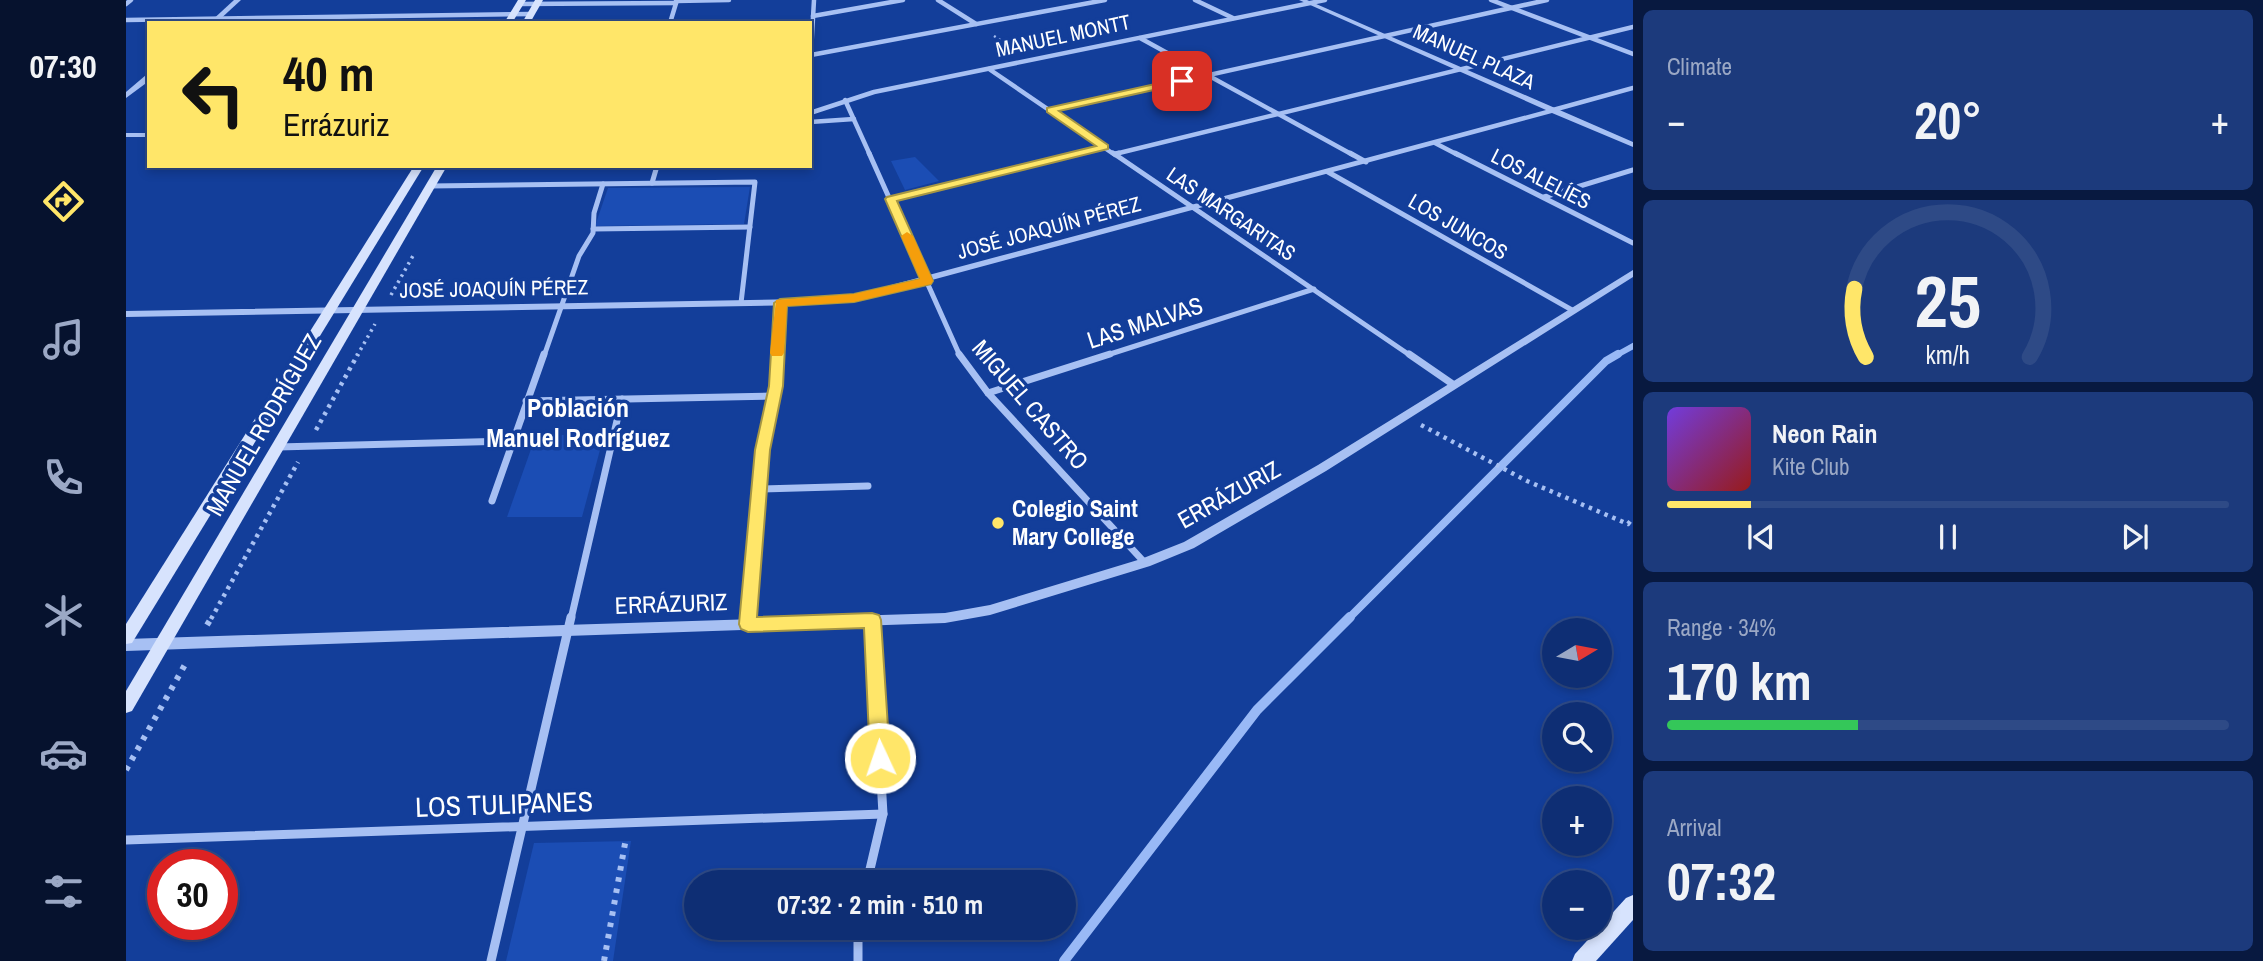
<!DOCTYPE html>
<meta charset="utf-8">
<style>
body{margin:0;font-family:"Archivo Narrow",sans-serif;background:#1c3a7c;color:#f1f3f6;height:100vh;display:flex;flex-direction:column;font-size:26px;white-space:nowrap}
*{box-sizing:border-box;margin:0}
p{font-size:23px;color:#9ba8c5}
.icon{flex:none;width:38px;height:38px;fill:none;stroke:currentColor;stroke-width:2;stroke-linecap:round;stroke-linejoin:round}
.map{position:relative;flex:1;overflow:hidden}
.sheet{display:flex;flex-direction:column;gap:10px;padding:10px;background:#081940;width:630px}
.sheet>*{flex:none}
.top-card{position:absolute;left:21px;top:21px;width:665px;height:147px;border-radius:0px;box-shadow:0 4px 10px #0003,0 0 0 2px #2e4a86;background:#ffe669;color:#111;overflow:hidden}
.needle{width:46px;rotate:80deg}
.fabs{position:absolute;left:1416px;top:618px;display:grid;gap:14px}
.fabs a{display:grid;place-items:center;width:70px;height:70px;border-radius:50%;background:#0e2e74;box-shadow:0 4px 10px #0003,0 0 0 2px #2e4a86;font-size:35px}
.speed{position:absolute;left:21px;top:849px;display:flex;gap:14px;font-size:35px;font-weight:700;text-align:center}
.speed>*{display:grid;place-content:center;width:91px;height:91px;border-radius:50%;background:#0e2e74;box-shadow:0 4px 10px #0003,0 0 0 2px #2e4a86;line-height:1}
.speed .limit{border:10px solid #d22;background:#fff;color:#111}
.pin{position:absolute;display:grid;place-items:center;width:60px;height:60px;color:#fff;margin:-30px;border-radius:14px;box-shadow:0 4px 10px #0006}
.me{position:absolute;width:77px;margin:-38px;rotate:357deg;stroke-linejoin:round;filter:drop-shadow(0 0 5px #0008)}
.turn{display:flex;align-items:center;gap:24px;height:147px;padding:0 21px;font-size:32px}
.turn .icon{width:91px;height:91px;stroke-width:2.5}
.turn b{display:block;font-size:49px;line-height:60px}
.big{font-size:52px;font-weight:700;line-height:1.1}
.sheet .card{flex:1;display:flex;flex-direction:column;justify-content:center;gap:10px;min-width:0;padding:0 24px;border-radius:10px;background:#1c3a7c}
.sheet .dial{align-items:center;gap:0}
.dial svg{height:182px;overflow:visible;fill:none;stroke:#2e4a86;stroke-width:7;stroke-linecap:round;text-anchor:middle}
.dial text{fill:#f1f3f6;stroke:none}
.song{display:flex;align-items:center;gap:21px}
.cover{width:84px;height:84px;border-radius:10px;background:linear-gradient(135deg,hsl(260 70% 55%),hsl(0 70% 35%))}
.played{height:7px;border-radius:4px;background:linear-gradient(90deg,#ffe669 15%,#2e4a86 15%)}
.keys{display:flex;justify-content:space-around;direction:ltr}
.heat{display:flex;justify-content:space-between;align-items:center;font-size:38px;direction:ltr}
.charge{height:10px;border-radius:5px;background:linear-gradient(90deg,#34c759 34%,#2e4a86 0)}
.trip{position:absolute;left:558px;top:870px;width:392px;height:70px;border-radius:35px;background:#0e2e74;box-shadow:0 4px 10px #0003,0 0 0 2px #2e4a86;font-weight:700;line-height:70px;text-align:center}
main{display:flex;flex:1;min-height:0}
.dock{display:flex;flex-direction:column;width:126px;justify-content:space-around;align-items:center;background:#06122e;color:#9ba8c5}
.dock .icon{width:49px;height:49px}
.dock .on{color:#ffe669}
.dock b{font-size:32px;color:#f1f3f6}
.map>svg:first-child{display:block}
.green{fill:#1b4db4}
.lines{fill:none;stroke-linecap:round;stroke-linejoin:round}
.stream-far2{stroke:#99b9f6;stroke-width:6}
.stream-far1{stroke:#99b9f6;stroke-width:8}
.stream{stroke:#99b9f6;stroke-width:10}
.path-far3{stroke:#a7c0f3;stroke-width:2.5;stroke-dasharray:2 3.5;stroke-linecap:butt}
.path-far2{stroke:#a7c0f3;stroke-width:3.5;stroke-dasharray:2.5 4.5;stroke-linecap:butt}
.path-far1{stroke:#a7c0f3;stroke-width:4.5;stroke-dasharray:3.5 5;stroke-linecap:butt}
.path{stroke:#a7c0f3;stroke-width:6;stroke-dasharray:4.5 7;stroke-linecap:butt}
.minor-far3{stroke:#a7c0f3;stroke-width:4.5}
.minor-far2{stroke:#a7c0f3;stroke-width:5}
.minor-far1{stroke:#a7c0f3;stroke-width:7}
.minor{stroke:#a7c0f3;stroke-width:9}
.tertiary{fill:#a7c0f3;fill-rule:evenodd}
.secondary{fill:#d7e3fd;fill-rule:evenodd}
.route{fill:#ffe669;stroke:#a69644;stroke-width:2}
.slow{fill:#f59e0b}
.poi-dot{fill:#ffe669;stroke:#133e9a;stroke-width:2.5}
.labels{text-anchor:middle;stroke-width:7;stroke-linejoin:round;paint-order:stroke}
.far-street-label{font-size:21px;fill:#fff;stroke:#133e9a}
.street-label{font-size:24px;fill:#fff;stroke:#133e9a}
.poi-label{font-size:24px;font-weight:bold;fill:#fff;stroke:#133e9a;text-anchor:start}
.neighbourhood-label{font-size:26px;font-weight:bold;fill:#fff;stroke:#133e9a}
.near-street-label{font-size:28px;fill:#fff;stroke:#133e9a}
</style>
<main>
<nav class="dock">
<b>07:30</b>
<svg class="icon on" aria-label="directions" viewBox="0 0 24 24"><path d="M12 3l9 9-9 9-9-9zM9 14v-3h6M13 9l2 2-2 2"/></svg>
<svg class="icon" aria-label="music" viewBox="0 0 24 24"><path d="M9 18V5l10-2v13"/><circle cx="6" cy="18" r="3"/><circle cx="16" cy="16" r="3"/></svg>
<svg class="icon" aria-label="phone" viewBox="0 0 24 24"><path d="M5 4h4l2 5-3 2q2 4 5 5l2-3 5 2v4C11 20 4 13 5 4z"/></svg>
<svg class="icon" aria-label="climate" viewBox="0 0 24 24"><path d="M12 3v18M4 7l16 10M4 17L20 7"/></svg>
<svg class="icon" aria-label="car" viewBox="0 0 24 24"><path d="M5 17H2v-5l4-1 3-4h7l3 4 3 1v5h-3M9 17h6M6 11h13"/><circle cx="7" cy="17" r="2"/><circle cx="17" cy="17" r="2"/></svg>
<svg class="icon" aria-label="filters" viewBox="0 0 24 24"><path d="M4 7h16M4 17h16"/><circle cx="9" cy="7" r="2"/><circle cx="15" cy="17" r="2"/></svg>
</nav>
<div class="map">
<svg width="1507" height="961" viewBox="0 0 1507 961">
<rect width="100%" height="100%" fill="#133e9a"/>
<g class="green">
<polygon points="789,157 813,181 779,190 765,161"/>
<polygon points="624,187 618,224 469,226 482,188"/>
<polygon points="410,435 478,435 456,517 381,517"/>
<polygon points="505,841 487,961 380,961 408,843"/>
</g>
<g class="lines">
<polyline class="stream-far2" points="1489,356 1507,346"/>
<polyline class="stream-far1" points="1222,619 1480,361 1492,354"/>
<polyline class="stream" points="938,961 1131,710 1224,617"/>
<polyline class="path-far3" points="868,36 887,48"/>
<g class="path-far2">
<polyline points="265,295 288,254"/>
<polyline points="231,356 249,324"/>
</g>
<g class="path-far1">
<polyline points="1295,425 1401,481 1502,524 1507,518"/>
<polyline points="190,430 232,354"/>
<polyline points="85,619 172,462"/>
</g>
<g class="path">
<polyline points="81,625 86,617"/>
<polyline points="0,770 61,661"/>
<polyline points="478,961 500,838"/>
</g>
<g class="minor-far3">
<polyline points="812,0 850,24"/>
<polyline points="1069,0 1107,18"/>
<polyline points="1365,0 1507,54"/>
<polyline points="550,1 603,0"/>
<polyline points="0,4 5,0"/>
<polyline points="393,4 550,3"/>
<polyline points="687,16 777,0"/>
<polyline points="0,20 405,14"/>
<polyline points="544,23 551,0"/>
<polyline points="1014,38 1227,155"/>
<polyline points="685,55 979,0"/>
<polyline points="863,69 989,155"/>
<polyline points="684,70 688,0"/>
<polyline points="719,100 744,155"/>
<polyline points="925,110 1421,0"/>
<polyline points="1427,110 1507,88"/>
<polyline points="684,113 748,92 1199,0"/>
<polyline points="684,122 728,119"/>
<polyline points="1309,143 1332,155"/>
<polyline points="989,154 1507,27"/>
<polyline points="946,155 978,147"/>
</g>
<g class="minor-far2">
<polyline points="743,153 834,356"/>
<polyline points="987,153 1285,356"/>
<polyline points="1224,153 1240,162"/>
<polyline points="1329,153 1507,243"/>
<polyline points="989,154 993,153"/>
<polyline points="1202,172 1446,310"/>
<polyline points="526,183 531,166"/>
<polyline points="304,186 629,182 615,303"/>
<polyline points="1418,197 1507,170"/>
<polyline points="765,199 953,153"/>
<polyline points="467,229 624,227"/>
<polyline points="418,356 453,256 467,233 468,213 477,184"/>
<polyline points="652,356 655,303"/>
<polyline points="978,356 1188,289"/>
</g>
<g class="minor-far1">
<polyline points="833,354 862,393 1019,563"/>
<polyline points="1283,354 1328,385"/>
<polyline points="862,393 984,354"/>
<polyline points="400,401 648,396"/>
<polyline points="152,447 387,441"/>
<polyline points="633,489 742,486"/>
<polyline points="366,501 418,354"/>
<polyline points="445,619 496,399"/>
<polyline points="622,619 637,450 650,386 652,354"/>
</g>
<g class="minor">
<polyline points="622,624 623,617"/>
<polyline points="0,840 757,814"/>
<polyline points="741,882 757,814 746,620"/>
<polyline points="732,928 732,961"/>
<polyline points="365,961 445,617"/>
</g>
<g class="tertiary">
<polygon points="108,0 115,0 90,23 83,23"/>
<polygon points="1173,0 1181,0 1507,142 1507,147 1426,113 728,301 677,305 0,317 0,311 677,299 728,295 1420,110"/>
<polygon points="20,75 23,75 23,81 0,98 0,92"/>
<rect x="0" y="133" width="23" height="4"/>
<polygon points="1507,270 1507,277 1200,471 1068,548 1024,566 864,615 819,623 0,651 0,639 819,613 864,605 1015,559 1058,542 1192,465"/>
</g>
<g class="secondary">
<polygon points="392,0 400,0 386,23 378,23"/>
<polygon points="409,0 417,0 404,23 396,23"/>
<polygon points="288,166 298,166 6,643 0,644 0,624"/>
<polygon points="311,166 321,166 6,711 0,713 0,691"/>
<polygon points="1507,895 1507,920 1470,961 1446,961 1449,954 1500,898"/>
</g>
</g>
<polygon class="route" points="1056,78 1061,81 1059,83 933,111 982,145 982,149 771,201 807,281 805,284 728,302 661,306 657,386 644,450 631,617 746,613 753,615 755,620 764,758 761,765 754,767 747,765 744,758 738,628 622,632 615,629 613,624 629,450 643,386 648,303 654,299 728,294 794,279 759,199 761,197 970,146 921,112 921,108"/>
<polygon class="slow" points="781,232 787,236 807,281 805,284 728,302 661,306 658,353 656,356 646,356 644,353 650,300 728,294 794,279 775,236"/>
<circle class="poi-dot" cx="872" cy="523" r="7"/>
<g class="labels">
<g class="far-street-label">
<text transform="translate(937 36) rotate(-12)" y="7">MANUEL MONTT</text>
<text transform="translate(1348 57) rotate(24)" y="7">MANUEL PLAZA</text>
<text transform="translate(1415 179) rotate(27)" y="7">LOS ALELÍES</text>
<text transform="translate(1105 214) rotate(34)" y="7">LAS MARGARITAS</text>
<text transform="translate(1332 227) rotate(30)" y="7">LOS JUNCOS</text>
<text transform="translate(923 228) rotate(-15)" y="7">JOSÉ JOAQUÍN PÉREZ</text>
<text transform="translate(368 289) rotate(-1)" y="7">JOSÉ JOAQUÍN PÉREZ</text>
</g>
<g class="street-label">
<text transform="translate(1019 323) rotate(-18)" y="8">LAS MALVAS</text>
<text transform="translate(904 405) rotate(49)" y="8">MIGUEL CASTRO</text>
<text transform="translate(138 425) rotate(-60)" y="8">MANUEL RODRÍGUEZ</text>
<text transform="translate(1103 495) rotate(-29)" y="8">ERRÁZURIZ</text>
<text transform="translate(545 604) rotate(-2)" y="8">ERRÁZURIZ</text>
</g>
<g class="poi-label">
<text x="886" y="517">Colegio Saint<tspan x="886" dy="28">Mary College</tspan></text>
</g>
<g class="neighbourhood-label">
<text x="452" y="417">Población<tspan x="452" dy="30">Manuel Rodríguez</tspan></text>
</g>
<g class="near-street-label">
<text transform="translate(378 804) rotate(-2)" y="10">LOS TULIPANES</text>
</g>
</g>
</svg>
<div class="fabs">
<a><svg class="needle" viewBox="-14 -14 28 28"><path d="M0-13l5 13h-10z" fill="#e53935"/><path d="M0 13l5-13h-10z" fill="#9ba8c5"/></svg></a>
<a><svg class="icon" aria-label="search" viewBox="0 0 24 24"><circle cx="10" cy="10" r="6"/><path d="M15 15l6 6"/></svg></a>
<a>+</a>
<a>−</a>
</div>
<div class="speed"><div class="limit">30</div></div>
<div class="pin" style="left:1056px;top:81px;background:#d93025"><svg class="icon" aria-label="arrive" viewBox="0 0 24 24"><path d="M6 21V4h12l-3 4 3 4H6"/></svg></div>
<svg class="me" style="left:754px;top:758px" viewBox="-20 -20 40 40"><circle r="17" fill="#ffe669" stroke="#fff" stroke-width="3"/><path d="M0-11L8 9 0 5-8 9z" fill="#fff"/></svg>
<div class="trip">07:32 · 2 min · 510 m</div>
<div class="top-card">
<div class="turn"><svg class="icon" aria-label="left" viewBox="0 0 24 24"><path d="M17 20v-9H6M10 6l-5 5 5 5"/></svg><div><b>40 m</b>Errázuriz</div></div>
</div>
</div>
<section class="sheet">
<div class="card"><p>Climate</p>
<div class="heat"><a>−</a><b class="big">20°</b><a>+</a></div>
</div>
<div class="card dial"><svg viewBox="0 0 100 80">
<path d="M14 69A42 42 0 1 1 86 69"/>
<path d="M14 69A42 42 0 0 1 9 39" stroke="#ffe669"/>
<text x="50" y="56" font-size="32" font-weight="700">25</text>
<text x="50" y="72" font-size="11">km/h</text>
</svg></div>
<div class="card">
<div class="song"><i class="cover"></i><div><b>Neon Rain</b><p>Kite Club</p></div></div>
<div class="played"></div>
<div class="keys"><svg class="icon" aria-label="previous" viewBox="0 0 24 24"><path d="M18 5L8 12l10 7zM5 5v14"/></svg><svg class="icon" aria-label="pause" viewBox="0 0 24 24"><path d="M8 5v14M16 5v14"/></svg><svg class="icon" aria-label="next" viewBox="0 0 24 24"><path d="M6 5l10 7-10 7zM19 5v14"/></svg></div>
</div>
<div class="card"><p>Range · 34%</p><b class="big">170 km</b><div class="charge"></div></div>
<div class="card"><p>Arrival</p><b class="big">07:32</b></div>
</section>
</main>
